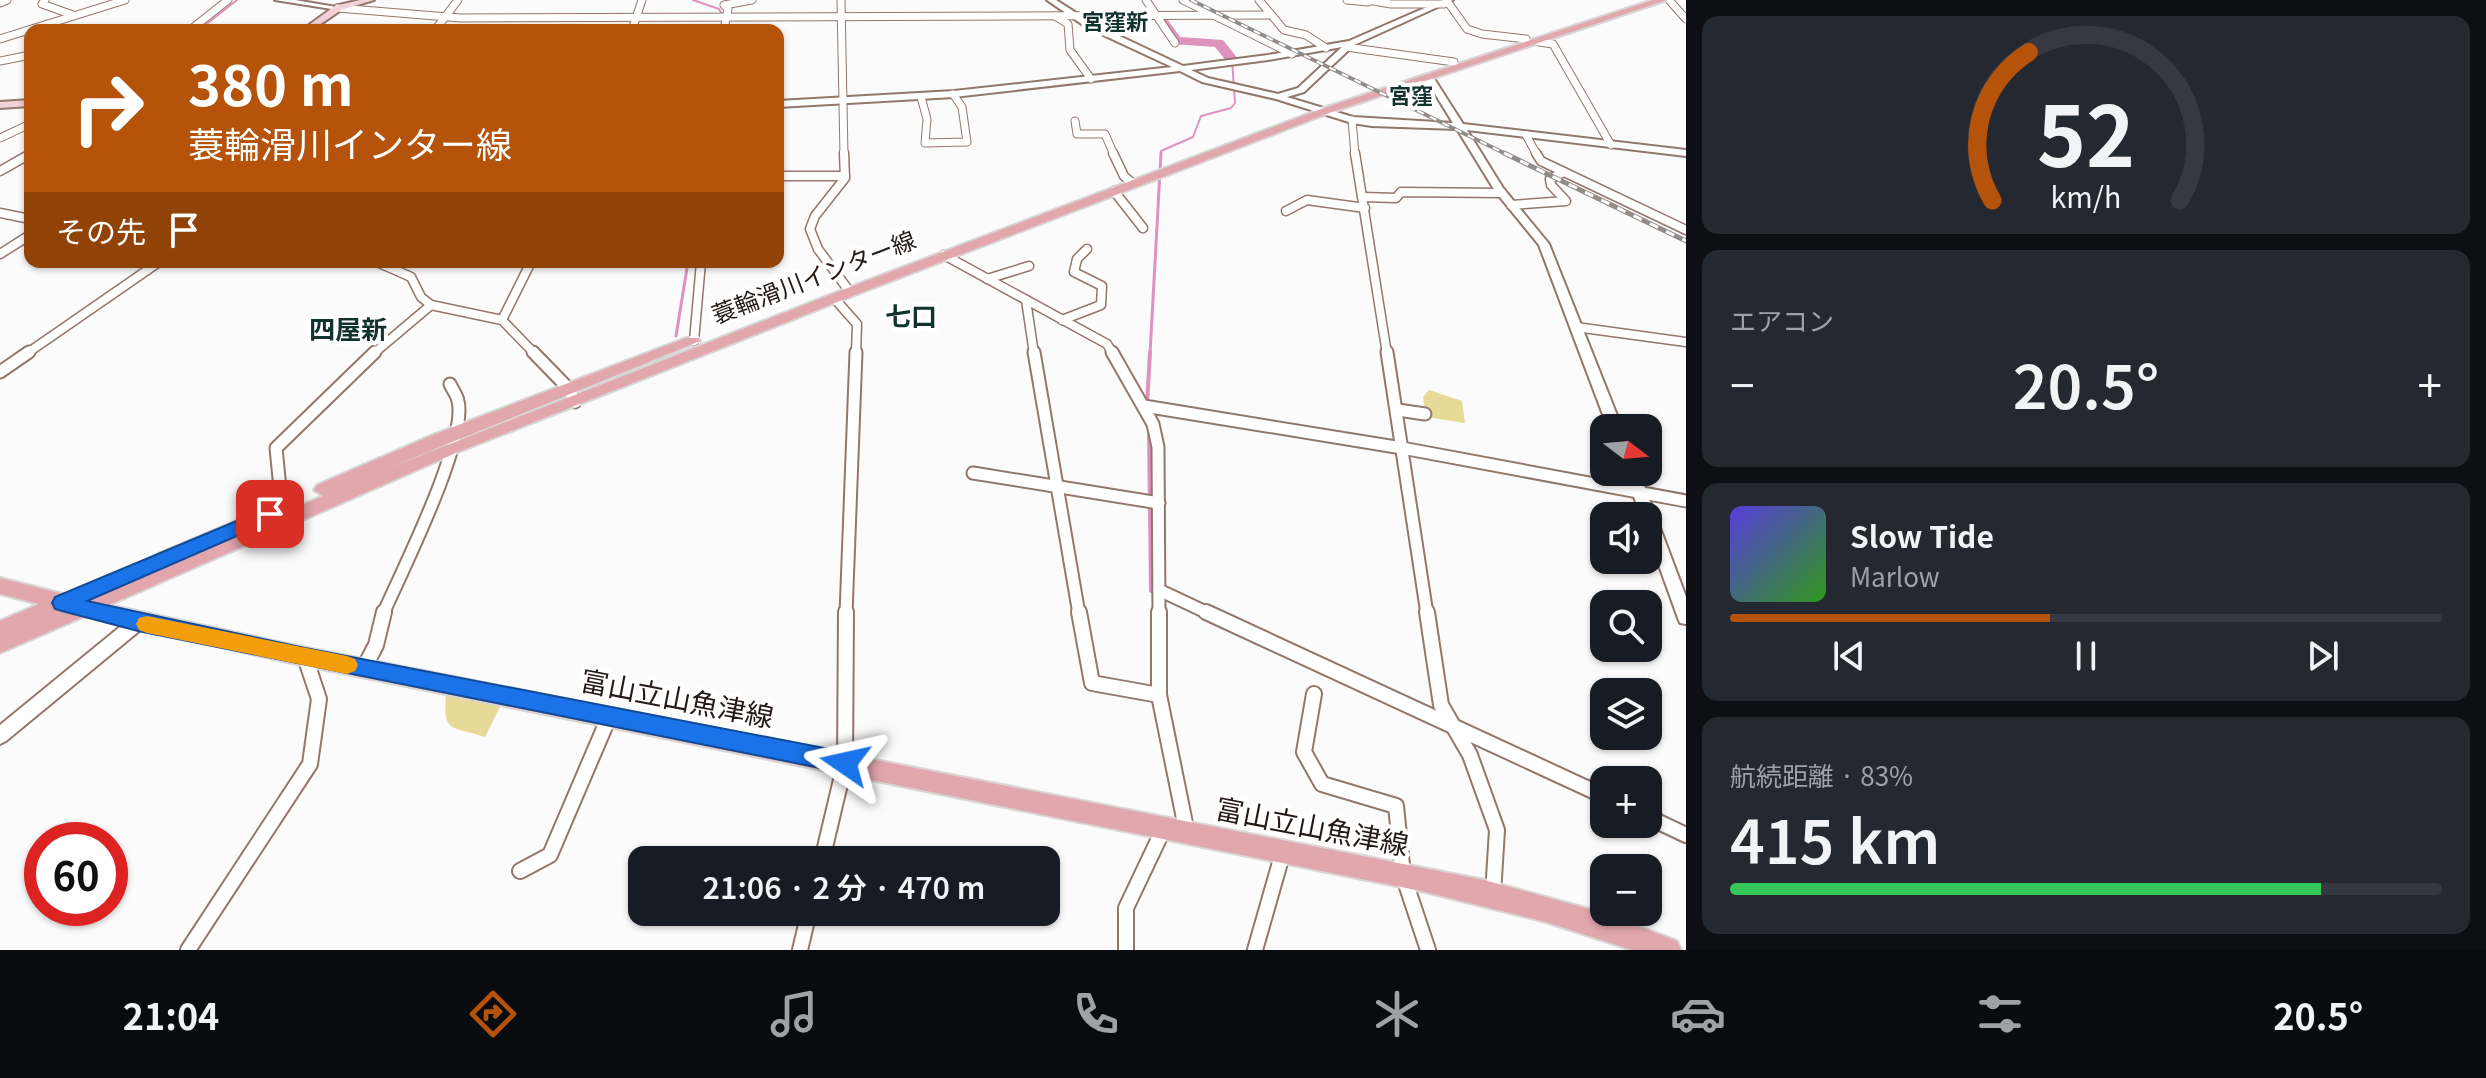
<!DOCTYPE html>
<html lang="ja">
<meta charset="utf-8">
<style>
body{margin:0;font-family:Georgia,"Noto Sans JP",serif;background:#242831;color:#f1f3f6;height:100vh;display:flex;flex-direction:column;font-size:30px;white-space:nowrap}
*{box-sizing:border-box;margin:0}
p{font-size:26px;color:#9ea1a6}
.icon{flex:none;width:44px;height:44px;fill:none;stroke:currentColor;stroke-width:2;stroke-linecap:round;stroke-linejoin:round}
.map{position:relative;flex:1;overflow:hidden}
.side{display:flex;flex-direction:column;gap:16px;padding:16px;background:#0d0f14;width:800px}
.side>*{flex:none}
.banner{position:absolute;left:24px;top:24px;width:760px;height:244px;border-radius:16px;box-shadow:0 2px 6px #0004;background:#b45309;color:#fff;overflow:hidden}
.needle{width:52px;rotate:106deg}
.tools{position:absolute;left:1590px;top:414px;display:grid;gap:16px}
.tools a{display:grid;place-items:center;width:72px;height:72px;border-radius:16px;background:#171b24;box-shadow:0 2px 6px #0004;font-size:40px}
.speed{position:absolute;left:24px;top:822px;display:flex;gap:16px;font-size:40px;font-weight:700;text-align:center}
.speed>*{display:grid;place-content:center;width:104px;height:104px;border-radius:50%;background:#171b24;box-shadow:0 2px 6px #0004;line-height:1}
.speed .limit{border:12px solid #d22;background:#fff;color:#111}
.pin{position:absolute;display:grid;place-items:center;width:68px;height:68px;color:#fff;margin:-34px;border-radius:16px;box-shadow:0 4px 12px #0006}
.me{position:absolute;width:88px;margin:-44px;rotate:281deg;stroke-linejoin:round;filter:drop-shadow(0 0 6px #0008)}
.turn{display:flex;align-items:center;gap:28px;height:168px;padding:0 32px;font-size:36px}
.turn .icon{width:104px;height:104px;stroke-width:2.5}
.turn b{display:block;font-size:56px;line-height:68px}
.then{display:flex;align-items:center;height:76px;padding:0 32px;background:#0003;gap:16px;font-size:30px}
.big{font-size:60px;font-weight:600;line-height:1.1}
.side .card{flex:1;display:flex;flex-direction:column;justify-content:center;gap:12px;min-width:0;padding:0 28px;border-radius:16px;background:#242831}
.side .dial{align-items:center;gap:0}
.dial svg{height:208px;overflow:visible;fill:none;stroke:#363941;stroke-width:7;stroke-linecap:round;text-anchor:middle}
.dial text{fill:#f1f3f6;stroke:none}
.song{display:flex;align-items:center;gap:24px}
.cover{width:96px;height:96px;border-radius:12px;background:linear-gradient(135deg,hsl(250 70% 55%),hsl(110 70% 35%))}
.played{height:8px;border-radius:4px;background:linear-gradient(90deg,#b45309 45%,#363941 45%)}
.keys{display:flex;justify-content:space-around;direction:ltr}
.heat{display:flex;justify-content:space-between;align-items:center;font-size:44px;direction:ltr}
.charge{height:12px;border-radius:6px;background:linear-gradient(90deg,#34c759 83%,#363941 0)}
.trip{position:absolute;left:628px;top:846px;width:432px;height:80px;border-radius:16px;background:#171b24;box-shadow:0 2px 6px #0004;font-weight:600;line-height:80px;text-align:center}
.tab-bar{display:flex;height:128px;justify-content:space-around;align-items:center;background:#090b0e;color:#9ea1a6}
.tab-bar .icon{width:56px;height:56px}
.tab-bar .current{color:#b45309}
.tab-bar b{font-size:36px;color:#f1f3f6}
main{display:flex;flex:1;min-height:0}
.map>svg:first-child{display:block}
.green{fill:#e7d997}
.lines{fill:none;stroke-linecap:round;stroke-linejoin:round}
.stream-far2{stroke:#df92bc;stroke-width:2}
.stream-far1{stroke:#df92bc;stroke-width:3}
.stream{stroke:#df92bc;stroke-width:4}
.river{fill:#df92bc;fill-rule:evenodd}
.minor-far3-casing{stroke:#92776c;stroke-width:9}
.minor-far2-casing{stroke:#92776c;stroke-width:11}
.minor-far1-casing{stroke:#92776c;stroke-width:15}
.minor-casing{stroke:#92776c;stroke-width:18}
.tertiary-casing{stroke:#92776c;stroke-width:4}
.secondary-casing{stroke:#92776c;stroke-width:4}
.primary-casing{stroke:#d8d6d5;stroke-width:4}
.minor-far3{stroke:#fff;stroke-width:7}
.minor-far2{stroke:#fff;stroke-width:8}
.minor-far1{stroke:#fff;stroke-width:11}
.minor{stroke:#fff;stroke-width:14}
.tertiary{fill:#fff;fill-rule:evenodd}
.secondary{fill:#f1d2d6;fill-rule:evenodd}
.primary{fill:#e2a6ad;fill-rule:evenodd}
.rail-far1-casing{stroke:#928c8b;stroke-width:4}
.rail-casing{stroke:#928c8b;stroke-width:5}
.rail-far1{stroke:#fff;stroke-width:2;stroke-dasharray:7;stroke-linecap:butt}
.rail{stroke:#fff;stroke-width:3;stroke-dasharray:9;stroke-linecap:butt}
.route{fill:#1a73e8;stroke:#114b97;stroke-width:2}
.slow{fill:#f59e0b}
.labels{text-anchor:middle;stroke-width:8;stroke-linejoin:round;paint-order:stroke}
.far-neighbourhood-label{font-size:22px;font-weight:bold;fill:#11322d;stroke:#fff}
.street-label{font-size:24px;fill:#241915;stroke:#fff}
.neighbourhood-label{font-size:26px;font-weight:bold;fill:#11322d;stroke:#fff}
.near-street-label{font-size:28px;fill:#241915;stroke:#fff}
</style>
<main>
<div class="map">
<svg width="1686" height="950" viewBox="0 0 1686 950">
<rect width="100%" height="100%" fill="#fbfbfb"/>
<g class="green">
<polygon points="1429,390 1462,401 1465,423 1426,417 1423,397"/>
<path d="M446,692L502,703L485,737C449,725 443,734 446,692Z"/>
</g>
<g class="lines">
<g class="stream-far2">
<polyline points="693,0 719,9 723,16"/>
<polyline points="227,30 204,26 237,0"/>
<polyline points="1161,155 1161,151 1193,137 1201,116 1231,108 1235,103 1232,59"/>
</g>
<g class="stream-far1">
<polyline points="676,336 688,262"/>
<polyline points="1150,354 1161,153"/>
</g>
<g class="stream">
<polyline points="1147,405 1150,352"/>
<polyline points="1149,430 1151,591 1156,593"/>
</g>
<polygon class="river" points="1161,15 1165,16 1180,37 1223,40 1238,59 1227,62 1215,47 1172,44 1155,19"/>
<defs>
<g id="minor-far3">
<polyline points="45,0 42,4 73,15"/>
<polyline points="841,0 844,155"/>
<polyline points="1146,0 1175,43"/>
<polyline points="1183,0 1292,54"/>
<polyline points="1259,0 1284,30 1306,35 1326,48"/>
<polyline points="1347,0 1368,2"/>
<polyline points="1368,0 1391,4 1444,4"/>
<polyline points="1669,0 1686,19"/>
<polyline points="1447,1 1467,29 1482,34 1526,39"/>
<polyline points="0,3 7,0"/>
<polyline points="338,8 460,18 1271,15"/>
<polyline points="1055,16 1068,24 1070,50 1091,79"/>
<polyline points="47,24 66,30"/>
<polyline points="190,30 228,0"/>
<polyline points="435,30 458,0"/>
<polyline points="632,30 642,0"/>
<polyline points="724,30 728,9 724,5 752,0"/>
<polyline points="0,39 125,0"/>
<polyline points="1539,42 1553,44 1611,145"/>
<polyline points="1346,47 1454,62"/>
<polyline points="0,61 30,55"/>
<polyline points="921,97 927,119 925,143 967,142 962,107 953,94"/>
<polyline points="1352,120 1355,155"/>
<polyline points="1075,121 1077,134 1105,134 1114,155"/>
<polyline points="1526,135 1537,155"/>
<polyline points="0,138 30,124"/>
</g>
<g id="minor-far2">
<polyline points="844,153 845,178 815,216 810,229 818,249 850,292"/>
<polyline points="1113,153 1124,176 1133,184"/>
<polyline points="1355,153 1387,354"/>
<polyline points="0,171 30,154"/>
<polyline points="1564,172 1686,230"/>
<polyline points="778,176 845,176"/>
<polyline points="1114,191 1143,228"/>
<polyline points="1363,197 1396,198 1401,192 1502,193"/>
<polyline points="1511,205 1566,201 1551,185 1550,179 1564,172 1541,161 1536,153"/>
<polyline points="1286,211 1307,200 1365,208"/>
<polyline points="0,213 30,219"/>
<polyline points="0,254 30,235"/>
<polyline points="944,255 1107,344 1113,354"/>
<polyline points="377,262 411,277 421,297 431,305 502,320 535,354"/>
<polyline points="987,279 1029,266"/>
<polyline points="834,298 857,324 856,354"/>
<polyline points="1026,300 1034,354"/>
<polyline points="502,320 531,262"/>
<polyline points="1062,320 1101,305 1102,286 1074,272 1077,259 1087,249"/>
<polyline points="1576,327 1686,342"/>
<polyline points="694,341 701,262"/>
<polyline points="26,354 159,262"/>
<polyline points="373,354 431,305"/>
</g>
<g id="minor-far1">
<polyline points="533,352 569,389 575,402"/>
<polyline points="1034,352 1079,614"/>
<polyline points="1112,352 1153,424 1158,447 1159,614"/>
<polyline points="1387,352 1427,614"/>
<polyline points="0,372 29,352"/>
<polyline points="1144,406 1402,448 1686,501"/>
<polyline points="1398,410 1425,414"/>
<polyline points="973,473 1159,503"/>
<polyline points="297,515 280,488 276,448 375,352"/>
<polyline points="1159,590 1210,614"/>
<path d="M383,614C401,573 468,440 458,401C457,395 452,389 450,384"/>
<polyline points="846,614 856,352"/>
</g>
<g id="minor">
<polyline points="1079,612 1092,683 1159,695"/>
<polyline points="1159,612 1159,695 1187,833"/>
<polyline points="1206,612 1604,796"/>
<polyline points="1427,612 1441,705 1470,755 1497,830 1493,894"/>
<polyline points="364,668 376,645 384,612"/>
<polyline points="1314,694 1304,752 1322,784 1396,806 1403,875 1428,950"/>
<polyline points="1648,817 1686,835"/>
<polyline points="822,860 845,763 846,612"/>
<polyline points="520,871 550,855 609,717"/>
<polyline points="188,950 310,764 319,699 305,657"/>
<polyline points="800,950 809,912"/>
<polyline points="1126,950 1126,908 1164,828"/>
<polyline points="1255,950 1283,852"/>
</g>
<g id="tertiary">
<polygon points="275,0 295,0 342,8 338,10"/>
<path d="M1047,0H1056L1092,23L1183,66L1268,55L1349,41L1443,0H1453L1354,45L1304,92L1287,97L1353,117L1453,123L1429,84L1421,78L1425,75L1435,80L1463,124L1686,150V156L1467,130L1503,188L1549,244L1622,428H1608L1539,245L1495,191L1457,129L1372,126L1352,123L1276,99L1202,82L1180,71L954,97L778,107V101L954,91L1172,67L1086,27ZM1342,47L1298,88L1278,94L1208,78L1191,70L1268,60Z"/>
<polygon points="1625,472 1639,472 1686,597 1686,624 1680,623 1678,618 1648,535 1648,516 1641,516"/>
<polygon points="138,616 144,617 146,622 144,627 6,741 0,744 0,725 132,617"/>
</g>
<g id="secondary">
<polygon points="360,0 374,0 341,10 312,30 302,30 335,6"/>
<polygon points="30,100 30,106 0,108 0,102"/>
</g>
<polygon id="primary" points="1653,0 1667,0 1329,113 855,295 458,452 109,605 292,645 1484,880 1607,914 1677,941 1681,950 1632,950 1546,922 1421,891 292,663 85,616 0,653 0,621 39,604 0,594 0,578 83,599 162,565 155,559 158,554 241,519 248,521 249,528 323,496 314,490 317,485 435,434 686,338 698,338 700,341 381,471 845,289 1321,109"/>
</defs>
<use href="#minor-far3" class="minor-far3-casing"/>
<use href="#minor-far2" class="minor-far2-casing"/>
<use href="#minor-far1" class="minor-far1-casing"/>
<use href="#minor" class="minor-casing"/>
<use href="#tertiary" class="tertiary-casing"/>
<use href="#secondary" class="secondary-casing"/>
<use href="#primary" class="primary-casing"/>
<use href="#minor-far3" class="minor-far3"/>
<use href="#minor-far2" class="minor-far2"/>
<use href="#minor-far1" class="minor-far1"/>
<use href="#minor" class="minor"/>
<use href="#tertiary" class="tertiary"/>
<use href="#secondary" class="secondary"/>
<use href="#primary" class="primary"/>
<defs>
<polyline id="rail-far1" points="1191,0 1508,155"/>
<polyline id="rail" points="1504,153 1686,241"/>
</defs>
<use href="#rail-far1" class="rail-far1-casing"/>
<use href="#rail" class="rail-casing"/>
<use href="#rail-far1" class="rail-far1"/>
<use href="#rail" class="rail"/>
</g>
<polygon class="route" points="270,507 279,514 276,519 87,601 305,648 845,752 853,755 857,763 853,770 845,773 138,631 62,611 55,609 52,603 55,597"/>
<polygon class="slow" points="147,616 347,656 355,659 358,665 355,671 347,674 147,633 139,630 136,624 139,618"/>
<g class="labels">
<g class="far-neighbourhood-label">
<text x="1115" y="30">宮窪新</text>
<text x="1411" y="104">宮窪</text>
</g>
<g class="street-label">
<text transform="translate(814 278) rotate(-21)" y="8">蓑輪滑川インター線</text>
</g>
<g class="neighbourhood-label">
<text x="911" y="326">七口</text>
<text x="348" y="339">四屋新</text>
</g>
<g class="near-street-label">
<text transform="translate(677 699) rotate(11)" y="10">富山立山魚津線</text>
<text transform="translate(1312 827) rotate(11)" y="10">富山立山魚津線</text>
</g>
</g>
</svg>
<div class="tools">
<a><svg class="needle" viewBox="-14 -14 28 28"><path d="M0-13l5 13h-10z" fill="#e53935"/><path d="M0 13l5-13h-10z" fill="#9ea1a6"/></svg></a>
<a><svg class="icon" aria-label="sound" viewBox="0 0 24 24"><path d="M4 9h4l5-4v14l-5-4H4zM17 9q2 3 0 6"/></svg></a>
<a><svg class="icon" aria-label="search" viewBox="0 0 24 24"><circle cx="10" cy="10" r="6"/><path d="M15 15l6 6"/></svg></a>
<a><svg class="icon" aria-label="layers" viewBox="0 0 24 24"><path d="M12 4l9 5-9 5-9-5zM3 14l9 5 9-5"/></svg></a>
<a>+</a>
<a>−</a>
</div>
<div class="speed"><div class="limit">60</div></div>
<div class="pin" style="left:270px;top:514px;background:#d93025"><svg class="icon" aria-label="arrive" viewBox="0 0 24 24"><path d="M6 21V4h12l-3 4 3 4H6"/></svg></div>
<svg class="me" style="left:845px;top:763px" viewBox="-20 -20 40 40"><path d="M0-17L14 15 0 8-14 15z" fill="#1a73e8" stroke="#fff" stroke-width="4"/></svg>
<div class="trip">21:06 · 2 分 · 470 m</div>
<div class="banner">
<div class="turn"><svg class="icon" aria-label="right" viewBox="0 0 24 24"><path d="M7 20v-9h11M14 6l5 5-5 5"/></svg><div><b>380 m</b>蓑輪滑川インター線</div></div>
<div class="then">その先<svg class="icon" aria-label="arrive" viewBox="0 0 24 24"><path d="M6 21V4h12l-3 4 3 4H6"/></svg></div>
</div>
</div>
<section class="side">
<div class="card dial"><svg viewBox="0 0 100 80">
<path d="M14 69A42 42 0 1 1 86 69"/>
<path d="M14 69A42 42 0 0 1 28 12" stroke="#b45309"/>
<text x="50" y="56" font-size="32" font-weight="700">52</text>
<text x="50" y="72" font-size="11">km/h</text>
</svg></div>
<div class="card"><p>エアコン</p>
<div class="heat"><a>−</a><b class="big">20.5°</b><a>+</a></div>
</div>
<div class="card">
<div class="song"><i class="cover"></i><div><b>Slow Tide</b><p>Marlow</p></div></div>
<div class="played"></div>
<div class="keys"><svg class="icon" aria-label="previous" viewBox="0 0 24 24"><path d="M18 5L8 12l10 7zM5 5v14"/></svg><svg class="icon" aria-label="pause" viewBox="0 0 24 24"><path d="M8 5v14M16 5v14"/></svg><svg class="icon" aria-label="next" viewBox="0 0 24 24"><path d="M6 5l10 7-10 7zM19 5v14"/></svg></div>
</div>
<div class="card"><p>航続距離 · 83%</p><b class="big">415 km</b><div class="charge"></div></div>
</section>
</main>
<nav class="tab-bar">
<b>21:04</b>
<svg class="icon current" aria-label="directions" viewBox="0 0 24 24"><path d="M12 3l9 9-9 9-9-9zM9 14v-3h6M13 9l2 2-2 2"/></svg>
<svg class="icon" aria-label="music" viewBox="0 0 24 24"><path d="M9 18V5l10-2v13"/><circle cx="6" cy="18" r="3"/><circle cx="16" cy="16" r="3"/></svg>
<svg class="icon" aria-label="phone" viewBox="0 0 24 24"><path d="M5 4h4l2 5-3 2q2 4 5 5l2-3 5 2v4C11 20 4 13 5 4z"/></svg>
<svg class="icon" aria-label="climate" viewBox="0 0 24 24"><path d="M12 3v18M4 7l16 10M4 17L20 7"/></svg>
<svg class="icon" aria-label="car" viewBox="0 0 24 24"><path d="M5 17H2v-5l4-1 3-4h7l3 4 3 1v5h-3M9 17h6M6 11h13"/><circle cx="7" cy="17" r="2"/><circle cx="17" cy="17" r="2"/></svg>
<svg class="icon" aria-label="filters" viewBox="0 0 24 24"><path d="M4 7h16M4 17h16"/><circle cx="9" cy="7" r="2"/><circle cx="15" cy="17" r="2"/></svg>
<b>20.5°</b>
</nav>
